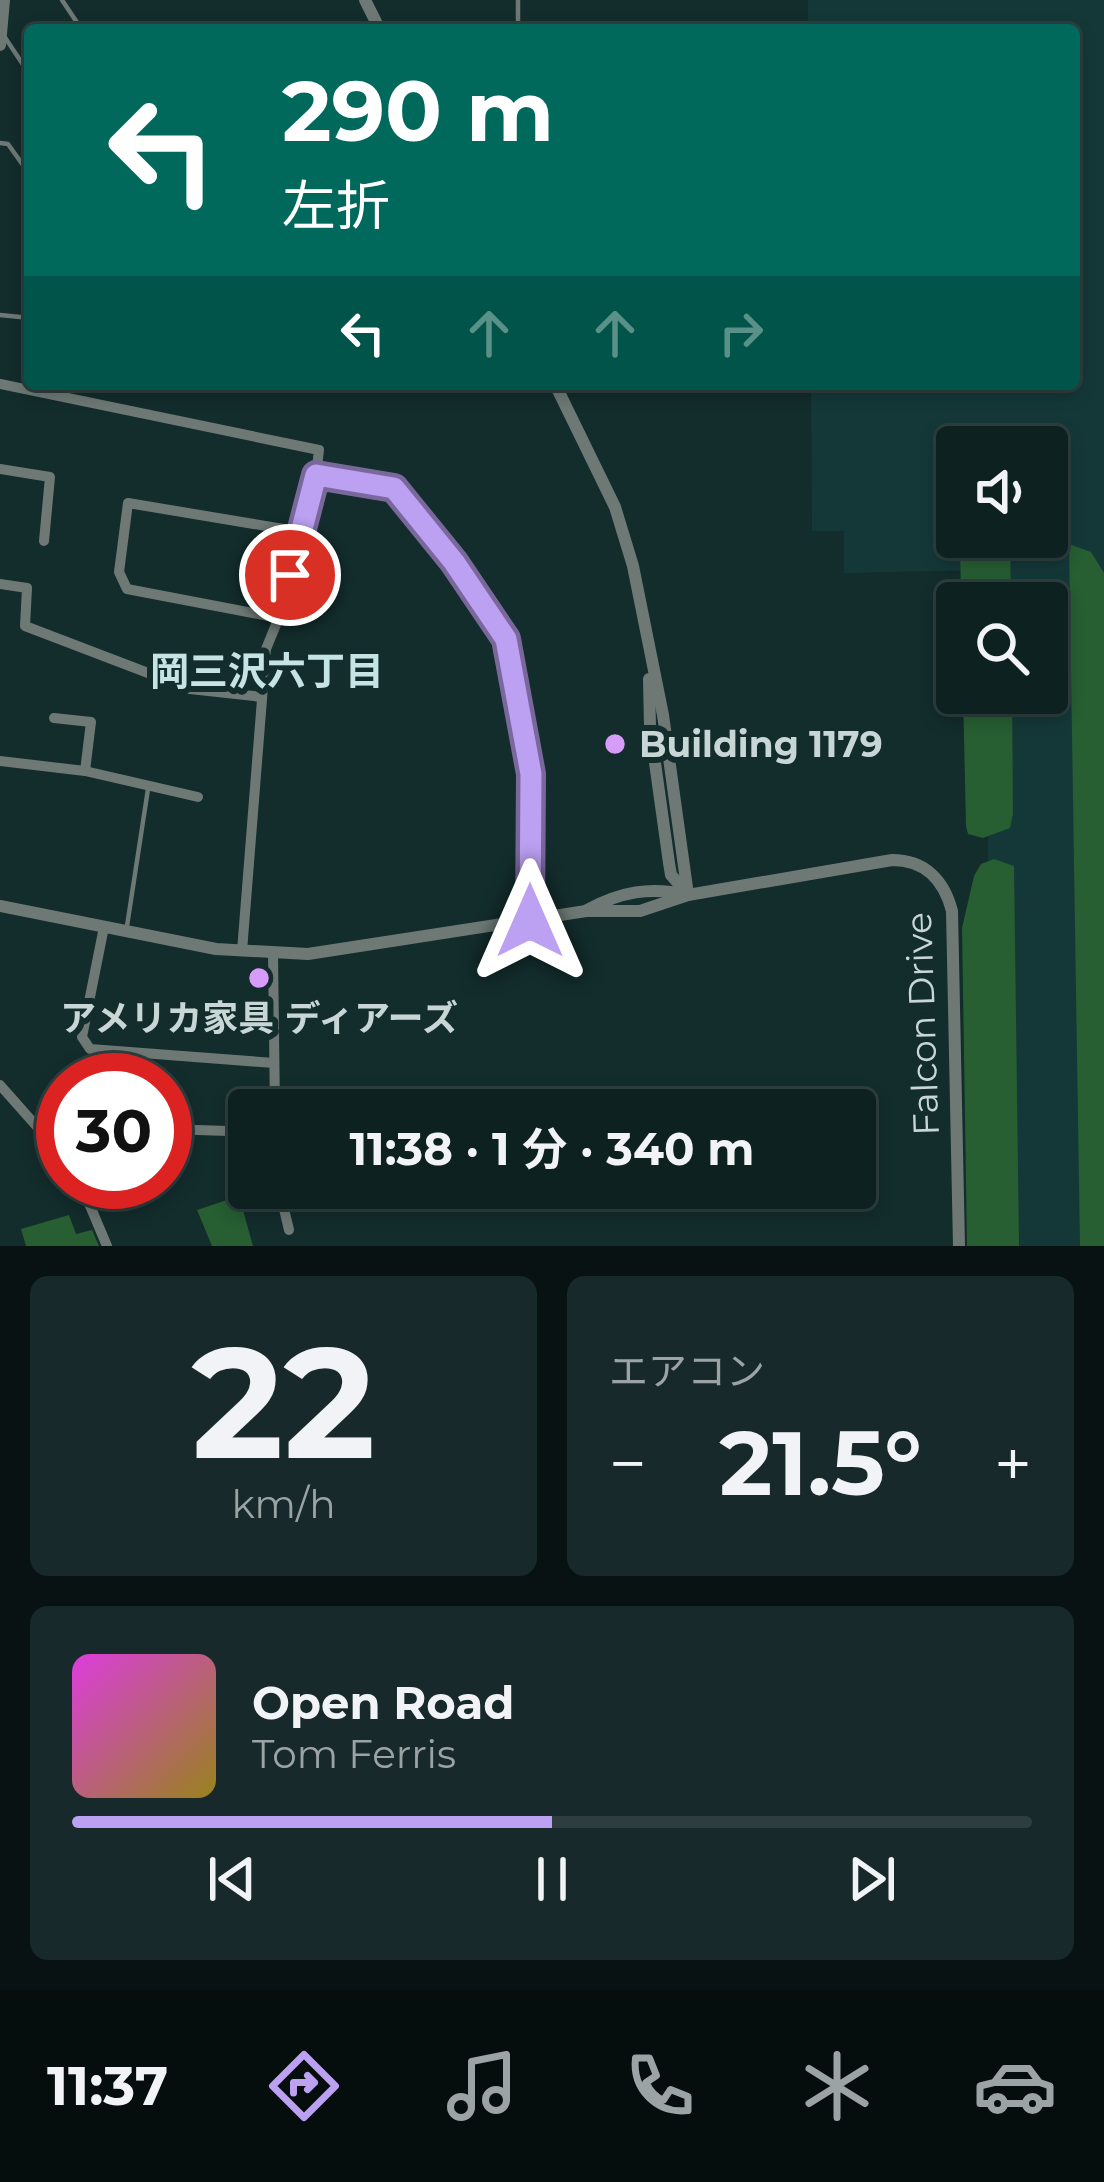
<!DOCTYPE html>
<html lang="ja">
<meta charset="utf-8">
<style>
body{margin:0;font-family:Montserrat,"Noto Sans JP",sans-serif;background:#17292a;color:#f1f3f6;height:100vh;display:flex;flex-direction:column;font-size:45px;white-space:nowrap}
*{box-sizing:border-box;margin:0}
p{font-size:39px;color:#9ba3a5}
.icon{flex:none;width:66px;height:66px;fill:none;stroke:currentColor;stroke-width:2;stroke-linecap:round;stroke-linejoin:round}
.map{position:relative;height:1246px;overflow:hidden}
.panel{display:flex;flex-direction:column;gap:30px;padding:30px;background:#081212;flex:1}
.panel>*{flex:none}
.banner{position:absolute;left:24px;top:24px;width:1056px;height:366px;border-radius:12px;box-shadow:0 6px 18px #0003,0 0 0 3px #2e3e3f;background:#00695c;color:#fff;overflow:hidden}
.tools{position:absolute;left:936px;top:426px;display:grid;gap:24px}
.tools a{display:grid;place-items:center;width:132px;height:132px;border-radius:12px;background:#0e2121;box-shadow:0 6px 18px #0003,0 0 0 3px #2e3e3f;font-size:60px}
.speed{position:absolute;left:36px;top:1053px;display:flex;gap:24px;font-size:60px;font-weight:700;text-align:center}
.speed>*{display:grid;place-content:center;width:156px;height:156px;border-radius:50%;background:#0e2121;box-shadow:0 6px 18px #0003,0 0 0 3px #2e3e3f;line-height:1}
.speed .limit{border:18px solid #d22;background:#fff;color:#111}
.pin{position:absolute;display:grid;place-items:center;width:102px;height:102px;color:#fff;margin:-51px;border:6px solid #fff;border-radius:50%;box-shadow:0 3px 12px #0007}
.me{position:absolute;width:132px;margin:-66px;rotate:0deg;stroke-linejoin:round;filter:drop-shadow(0 0 9px #0008)}
.turn{display:flex;align-items:center;gap:42px;height:252px;padding:0 60px;font-size:54px}
.turn .icon{width:156px;height:156px;stroke-width:2.5}
.turn b{display:block;font-size:84px;line-height:102px}
.lanes{display:flex;align-items:center;height:114px;padding:0 60px;background:#0003;justify-content:center;gap:60px;direction:ltr}
.lanes .off{opacity:.35}
.big{font-size:90px;font-weight:700;line-height:1.1}
.panel .widget{flex:1;display:flex;flex-direction:column;justify-content:center;gap:18px;min-width:0;padding:0 42px;border-radius:18px;background:#17292a}
.panel .dial{align-items:center;gap:0}
.dial b{font-size:156px;line-height:1}
.song{display:flex;align-items:center;gap:36px}
.cover{width:144px;height:144px;border-radius:18px;background:linear-gradient(135deg,hsl(300 70% 55%),hsl(50 70% 35%))}
.played{height:12px;border-radius:6px;background:linear-gradient(90deg,#bca0f2 50%,#2e3e3f 50%)}
.keys{display:flex;justify-content:space-around;direction:ltr}
.heat{display:flex;justify-content:space-between;align-items:center;font-size:66px;direction:ltr}
.panel .tiles{flex:1;display:grid;gap:30px;grid-template-columns:1fr 1fr}
.widget:last-child{grid-column:span 2}
.trip{position:absolute;left:228px;top:1089px;width:648px;height:120px;border-radius:12px;background:#0e2121;box-shadow:0 6px 18px #0003,0 0 0 3px #2e3e3f;font-weight:700;line-height:120px;text-align:center}
.tabs{display:flex;height:192px;justify-content:space-around;align-items:center;background:#060d0d;color:#9ba3a5}
.tabs .icon{width:84px;height:84px}
.tabs .on{color:#bca0f2}
.tabs b{font-size:54px;color:#f1f3f6}
.map>svg:first-child{display:block}
.built{fill:#143838;fill-rule:evenodd}
.green{fill:#275e32}
.lines{fill:none;stroke-linecap:round;stroke-linejoin:round}
.service{stroke:#6e7975;stroke-width:4.5}
.minor{stroke:#6e7975;stroke-width:10}
.tertiary{stroke:#6e7975;stroke-width:12}
.route-casing{stroke:#7a689d;stroke-width:30}
.route{stroke:#bca0f2;stroke-width:21}
.poi-dot{fill:#d79bf9;stroke:#132c2c;stroke-width:4.5}
.labels{text-anchor:middle;stroke-width:12;stroke-linejoin:round;paint-order:stroke}
.poi-label{font-size:36px;font-weight:bold;fill:#c8d6d6;stroke:#132c2c;text-anchor:start}
.street-label{font-size:36px;fill:#c8d6d6;stroke:#132c2c}
.neighbourhood-label{font-size:39px;font-weight:bold;fill:#c6e4e3;stroke:#132c2c}
</style>
<div class="map">
<svg width="1104" height="1246" viewBox="0 0 1104 1246">
<rect width="100%" height="100%" fill="#132c2c"/>
<path class="built" d="M808,0H1104V1246H991L987,693H1047V603H987L986,570L844,573V531H812L811,384H1074V30H808ZM957,447H1047V537H957Z"/>
<g class="green">
<polygon points="960,537 1010,537 1011,603 961,603"/>
<polygon points="1069,544 1091,552 1104,573 1104,1246 1080,1246"/>
<polygon points="963,693 1012,693 1013,814 1010,828 983,838 968,834 966,826"/>
<polygon points="994,859 1014,866 1019,1246 967,1246 962,928 974,876 981,864"/>
<polygon points="63,1087 63,1146 37,1119 56,1099 54,1091"/>
<polygon points="239,1196 253,1246 212,1246 197,1210"/>
<polygon points="69,1215 76,1234 92,1230 99,1246 26,1246 21,1229"/>
</g>
<g class="lines">
<g class="service">
<polyline points="62,0 82,30"/>
<polyline points="518,0 518,30"/>
<polyline points="4,36 30,75"/>
<polyline points="0,143 8,144 30,175"/>
<polyline points="0,315 30,318"/>
<polyline points="127,926 148,789"/>
</g>
<g class="minor">
<path d="M0,384L319,450C312,516 292,589 266,649L242,951"/>
<polyline points="0,469 50,477 44,541"/>
<polyline points="317,475 394,488 454,562 506,639 531,774 530,921"/>
<polyline points="0,584 27,588 25,626 190,689 262,697"/>
<polyline points="279,618 127,589 119,572 128,503 302,532"/>
<polyline points="54,718 91,722 85,771"/>
<polyline points="0,761 85,771 198,797"/>
<polyline points="104,927 82,1037 90,1049 274,1063"/>
<polyline points="273,953 275,1110"/>
<polyline points="0,1085 63,1156"/>
<polyline points="165,1129 229,1131 239,1148 249,1148"/>
<polyline points="80,1182 107,1246"/>
<polyline points="279,1188 289,1230"/>
</g>
<g class="tertiary">
<polyline points="365,0 380,30"/>
<polyline points="0,45 4,0"/>
<polyline points="555,384 615,507 633,566 663,715 688,895"/>
<polyline points="649,679 650,727 669,863 671,875 686,892"/>
<path d="M0,906L216,949L308,954L586,911H640L688,895L892,860C925,860 944,880 952,911L959,1246"/>
<path d="M587,910C620,892 650,886 688,895"/>
</g>
</g>
<g class="lines">
<defs>
<polyline id="route" points="290,575 316,475 394,488 454,562 506,639 531,774 530,921"/>
</defs>
<use href="#route" class="route-casing"/>
<use href="#route" class="route"/>
</g>
<g class="poi-dot">
<circle cx="615" cy="744" r="12"/>
<circle cx="259" cy="978" r="12"/>
</g>
<g class="labels">
<g class="poi-label">
<text x="639" y="757">Building 1179</text>
<text x="259" y="1031" text-anchor="middle">アメリカ家具 ディアーズ</text>
</g>
<g class="street-label">
<text transform="translate(922 1024) rotate(-92)" y="13">Falcon Drive</text>
</g>
<g class="neighbourhood-label">
<text x="267" y="685">岡三沢六丁目</text>
</g>
</g>
</svg>
<div class="tools">
<a><svg class="icon" aria-label="sound" viewBox="0 0 24 24"><path d="M4 9h4l5-4v14l-5-4H4zM17 9q2 3 0 6"/></svg></a>
<a><svg class="icon" aria-label="search" viewBox="0 0 24 24"><circle cx="10" cy="10" r="6"/><path d="M15 15l6 6"/></svg></a>
</div>
<div class="speed"><div class="limit">30</div></div>
<div class="pin" style="left:290px;top:575px;background:#d93025"><svg class="icon" aria-label="arrive" viewBox="0 0 24 24"><path d="M6 21V4h12l-3 4 3 4H6"/></svg></div>
<svg class="me" style="left:530px;top:921px" viewBox="-20 -20 40 40"><path d="M0-17L14 15 0 8-14 15z" fill="#bca0f2" stroke="#fff" stroke-width="4"/></svg>
<div class="trip">11:38 · 1 分 · 340 m</div>
<div class="banner">
<div class="turn"><svg class="icon" aria-label="left" viewBox="0 0 24 24"><path d="M17 20v-9H6M10 6l-5 5 5 5"/></svg><div><b>290 m</b>左折</div></div>
<div class="lanes"><svg class="icon" aria-label="left" viewBox="0 0 24 24"><path d="M17 20v-9H6M10 6l-5 5 5 5"/></svg><svg class="icon off" aria-label="ahead" viewBox="0 0 24 24"><path d="M12 20V5M6 11l6-6 6 6"/></svg><svg class="icon off" aria-label="ahead" viewBox="0 0 24 24"><path d="M12 20V5M6 11l6-6 6 6"/></svg><svg class="icon off" aria-label="right" viewBox="0 0 24 24"><path d="M7 20v-9h11M14 6l5 5-5 5"/></svg></div>
</div>
</div>
<section class="panel">
<div class="tiles">
<div class="widget dial"><b>22</b><p>km/h</p></div>
<div class="widget"><p>エアコン</p>
<div class="heat"><a>−</a><b class="big">21.5°</b><a>+</a></div>
</div>
<div class="widget">
<div class="song"><i class="cover"></i><div><b>Open Road</b><p>Tom Ferris</p></div></div>
<div class="played"></div>
<div class="keys"><svg class="icon" aria-label="previous" viewBox="0 0 24 24"><path d="M18 5L8 12l10 7zM5 5v14"/></svg><svg class="icon" aria-label="pause" viewBox="0 0 24 24"><path d="M8 5v14M16 5v14"/></svg><svg class="icon" aria-label="next" viewBox="0 0 24 24"><path d="M6 5l10 7-10 7zM19 5v14"/></svg></div>
</div>
</div>
</section>
<nav class="tabs">
<b>11:37</b>
<svg class="icon on" aria-label="directions" viewBox="0 0 24 24"><path d="M12 3l9 9-9 9-9-9zM9 14v-3h6M13 9l2 2-2 2"/></svg>
<svg class="icon" aria-label="music" viewBox="0 0 24 24"><path d="M9 18V5l10-2v13"/><circle cx="6" cy="18" r="3"/><circle cx="16" cy="16" r="3"/></svg>
<svg class="icon" aria-label="phone" viewBox="0 0 24 24"><path d="M5 4h4l2 5-3 2q2 4 5 5l2-3 5 2v4C11 20 4 13 5 4z"/></svg>
<svg class="icon" aria-label="climate" viewBox="0 0 24 24"><path d="M12 3v18M4 7l16 10M4 17L20 7"/></svg>
<svg class="icon" aria-label="car" viewBox="0 0 24 24"><path d="M5 17H2v-5l4-1 3-4h7l3 4 3 1v5h-3M9 17h6M6 11h13"/><circle cx="7" cy="17" r="2"/><circle cx="17" cy="17" r="2"/></svg>
</nav>
